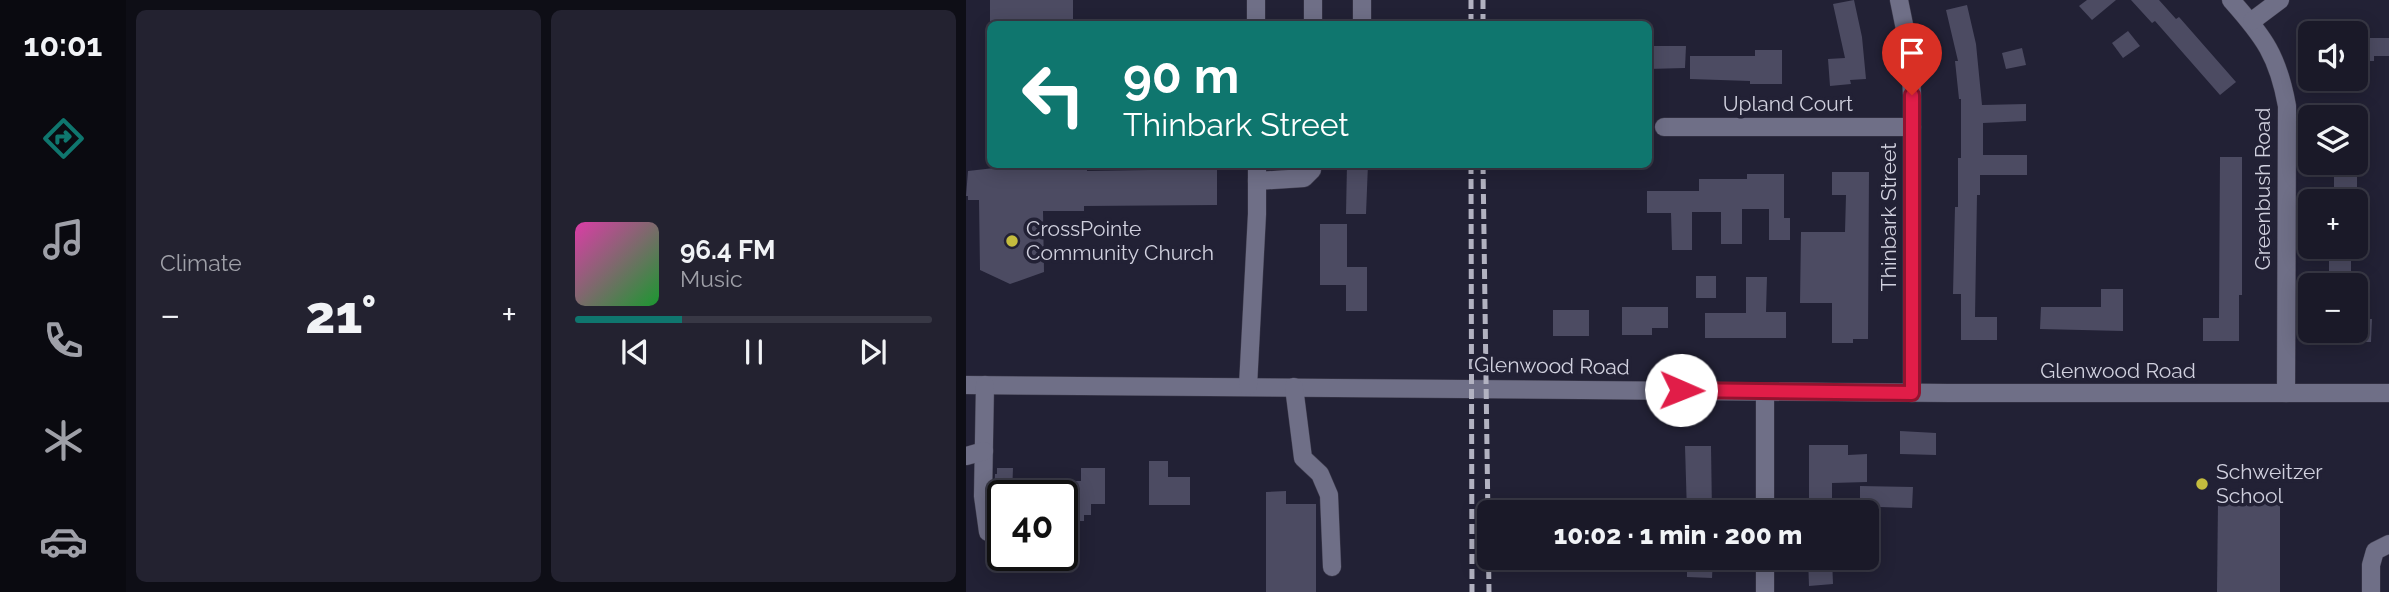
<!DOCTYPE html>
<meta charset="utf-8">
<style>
body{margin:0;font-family:Raleway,sans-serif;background:#232230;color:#f1f3f6;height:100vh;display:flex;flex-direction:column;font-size:26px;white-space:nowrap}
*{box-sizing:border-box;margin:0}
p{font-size:23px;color:#9fa0a8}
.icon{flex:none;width:38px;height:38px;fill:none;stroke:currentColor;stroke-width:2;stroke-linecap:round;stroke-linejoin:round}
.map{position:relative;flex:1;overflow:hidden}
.details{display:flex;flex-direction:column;gap:10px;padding:10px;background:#0e0e16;width:840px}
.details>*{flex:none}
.top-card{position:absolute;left:21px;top:21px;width:665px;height:147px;border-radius:10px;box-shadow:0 4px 18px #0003,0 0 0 2px #383845;background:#0f766e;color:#fff;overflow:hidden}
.tools{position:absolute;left:1332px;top:21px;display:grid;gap:14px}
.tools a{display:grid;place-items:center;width:70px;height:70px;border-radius:10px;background:#1a1928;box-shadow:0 4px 18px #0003,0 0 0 2px #383845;font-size:35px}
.speed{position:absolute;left:21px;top:480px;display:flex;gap:14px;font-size:35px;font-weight:700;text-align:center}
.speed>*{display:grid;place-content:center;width:91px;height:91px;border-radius:50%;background:#1a1928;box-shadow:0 4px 18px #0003,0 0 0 2px #383845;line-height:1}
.speed .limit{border:4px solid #111;border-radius:10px;background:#fff;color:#111}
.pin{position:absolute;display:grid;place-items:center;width:60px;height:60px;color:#fff;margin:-72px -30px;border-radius:50% 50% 50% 0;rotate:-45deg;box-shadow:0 0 7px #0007}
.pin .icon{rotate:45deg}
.me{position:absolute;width:77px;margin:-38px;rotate:91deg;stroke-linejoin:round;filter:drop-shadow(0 0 5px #0008)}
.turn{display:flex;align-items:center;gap:24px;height:147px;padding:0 21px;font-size:32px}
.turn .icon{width:91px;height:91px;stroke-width:2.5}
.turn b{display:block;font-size:49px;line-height:60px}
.big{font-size:52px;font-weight:800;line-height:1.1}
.details .tile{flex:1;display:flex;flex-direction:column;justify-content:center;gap:10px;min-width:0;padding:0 24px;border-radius:10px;background:#232230}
.song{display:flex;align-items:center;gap:21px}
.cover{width:84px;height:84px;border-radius:10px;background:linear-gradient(135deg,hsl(320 70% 55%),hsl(130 70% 35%))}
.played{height:7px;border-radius:4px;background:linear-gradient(90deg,#0f766e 30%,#383845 30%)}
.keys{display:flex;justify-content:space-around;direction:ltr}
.heat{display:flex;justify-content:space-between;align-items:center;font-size:38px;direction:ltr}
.details .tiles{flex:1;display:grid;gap:10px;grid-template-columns:repeat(2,1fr)}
.trip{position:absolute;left:511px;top:500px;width:402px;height:70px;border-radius:10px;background:#1a1928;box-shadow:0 4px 18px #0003,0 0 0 2px #383845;font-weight:800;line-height:70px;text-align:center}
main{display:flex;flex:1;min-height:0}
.menu{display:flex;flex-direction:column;width:126px;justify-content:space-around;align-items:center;background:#0a0a10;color:#9fa0a8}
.menu .icon{width:49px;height:49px}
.menu .active{color:#0f766e}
.menu b{font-size:32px;color:#f1f3f6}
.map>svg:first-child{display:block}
.building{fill:#4c4b62}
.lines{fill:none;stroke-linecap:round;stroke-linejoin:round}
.minor-casing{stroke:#3f3d4e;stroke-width:19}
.minor{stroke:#6f6f87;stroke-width:18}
.rail{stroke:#b2b2c1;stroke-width:5;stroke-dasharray:10 5;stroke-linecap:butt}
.route-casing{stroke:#92132f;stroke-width:18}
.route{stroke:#e11d48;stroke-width:12}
.poi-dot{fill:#c4bc3e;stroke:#222135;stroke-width:2.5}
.labels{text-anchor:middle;stroke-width:7;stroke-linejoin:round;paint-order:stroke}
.street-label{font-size:21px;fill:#d0d0de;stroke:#222135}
.poi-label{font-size:21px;fill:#d0d0de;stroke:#222135;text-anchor:start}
</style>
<main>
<nav class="menu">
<b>10:01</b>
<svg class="icon active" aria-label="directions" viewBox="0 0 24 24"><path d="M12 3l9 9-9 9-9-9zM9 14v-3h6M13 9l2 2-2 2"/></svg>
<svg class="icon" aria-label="music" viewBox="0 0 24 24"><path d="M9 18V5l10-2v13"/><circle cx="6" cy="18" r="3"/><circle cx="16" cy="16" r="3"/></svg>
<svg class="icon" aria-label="phone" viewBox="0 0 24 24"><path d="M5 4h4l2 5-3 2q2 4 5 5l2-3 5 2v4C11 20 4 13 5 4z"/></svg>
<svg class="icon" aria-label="climate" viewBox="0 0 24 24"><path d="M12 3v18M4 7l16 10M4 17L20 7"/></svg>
<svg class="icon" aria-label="car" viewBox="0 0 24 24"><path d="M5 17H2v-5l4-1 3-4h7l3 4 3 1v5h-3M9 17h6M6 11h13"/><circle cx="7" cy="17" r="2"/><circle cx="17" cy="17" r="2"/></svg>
</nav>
<section class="details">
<div class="tiles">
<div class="tile"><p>Climate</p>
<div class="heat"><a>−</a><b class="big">21°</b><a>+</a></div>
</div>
<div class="tile">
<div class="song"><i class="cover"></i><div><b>96.4 FM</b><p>Music</p></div></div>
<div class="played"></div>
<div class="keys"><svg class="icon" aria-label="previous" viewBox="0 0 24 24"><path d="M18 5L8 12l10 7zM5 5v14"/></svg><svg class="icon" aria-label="pause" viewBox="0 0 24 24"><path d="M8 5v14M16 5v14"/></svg><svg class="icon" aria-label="next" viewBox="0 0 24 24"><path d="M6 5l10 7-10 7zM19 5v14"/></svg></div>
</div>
</div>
</section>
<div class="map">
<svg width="1423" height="592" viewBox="0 0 1423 592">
<rect width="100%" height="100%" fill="#222135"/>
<g class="building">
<rect x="24" y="0" width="83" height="24"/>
<polygon points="888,0 896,37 900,79 884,80 885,84 864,86 862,59 879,58 867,4"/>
<polygon points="1121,0 1150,0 1126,20 1113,6"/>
<polygon points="1165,0 1193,0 1210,19 1213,17 1270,82 1254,95 1189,21 1186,23"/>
<polygon points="1001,5 1010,44 1016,105 1060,104 1060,121 1017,123 1017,155 1061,155 1061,175 1014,175 1014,195 1011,195 1009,317 1031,317 1031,340 995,340 995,294 987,294 989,207 992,207 992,158 995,158 995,99 993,99 989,61 992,61 980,10"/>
<polygon points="1162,31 1174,46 1157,58 1146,43"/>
<polygon points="1390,38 1423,38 1423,56 1408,56 1408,61 1390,61"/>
<polygon points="682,46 720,46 719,68 682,69"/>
<polygon points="1056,48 1060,65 1040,69 1036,53"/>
<polygon points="789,50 816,50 816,84 784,84 784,81 724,79 724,56 789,56"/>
<polygon points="1254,157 1276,157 1276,295 1273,295 1273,341 1237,341 1237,318 1253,318"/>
<polygon points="70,164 121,164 121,171 184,170 184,164 251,164 251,205 118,206 118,211 77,211 78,272 44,284 14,270 13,200 2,200 2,196 0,196 2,171 46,166 70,170"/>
<polygon points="381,164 402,164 400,214 380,214"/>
<rect x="1368" y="166" width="23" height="35"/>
<polygon points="866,172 903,172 902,339 887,339 887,343 866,343 866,303 834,303 835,232 879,232 880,195 866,195"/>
<polygon points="781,174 818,174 818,218 824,218 824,240 803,240 803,209 776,209 776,244 755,244 755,212 726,212 726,250 706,250 705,213 681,213 681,191 733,191 733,179 781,179"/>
<polygon points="354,224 381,224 381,267 401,267 401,311 380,311 380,285 354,285"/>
<rect x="1363" y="247" width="22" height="38"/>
<rect x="730" y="276" width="20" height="22"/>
<polygon points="780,277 801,277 800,312 820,312 820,338 739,338 739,313 780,313"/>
<polygon points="1135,289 1157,289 1157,331 1074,329 1075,307 1135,307"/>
<polygon points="656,307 702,307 702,328 686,328 686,335 656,335"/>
<rect x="587" y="310" width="36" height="26"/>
<polygon points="1390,319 1406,319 1405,342 1390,342"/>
<polygon points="934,431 970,433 970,455 934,454"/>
<polygon points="843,445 882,445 882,455 901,454 901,482 866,483 866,513 843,513"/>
<polygon points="719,446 745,446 746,513 721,513"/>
<polygon points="183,461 202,461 202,477 224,477 224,505 183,505"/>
<polygon points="31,468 47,468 46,495 28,495 29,474 31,474"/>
<polygon points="115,468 139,468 139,504 125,504 125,515 118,515 118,521 96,521 96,481 115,481"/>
<polygon points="894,486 947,487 946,508 913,507 913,511 894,511"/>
<polygon points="320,491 320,504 350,504 350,592 300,592 300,492"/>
<polygon points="1252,502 1314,502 1314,592 1251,592"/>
<polygon points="721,558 747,558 746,578 721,577"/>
<polygon points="842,558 866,558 867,584 843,586"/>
</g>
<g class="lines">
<defs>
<g id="minor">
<polyline points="290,0 290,24"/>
<polyline points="396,0 396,24"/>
<polyline points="933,0 944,54 946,95 946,393"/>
<path d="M1265,0C1298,37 1312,56 1321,106L1320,393"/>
<polyline points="1286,21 1314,0"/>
<polyline points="347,24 347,0"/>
<polyline points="698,127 946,127"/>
<polyline points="291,181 338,178 346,170 346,164"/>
<polyline points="0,385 982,393 1423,393"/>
<polyline points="19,385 17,496 22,532"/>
<polyline points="282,386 291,214 291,164"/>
<polyline points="328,387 337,458 354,474 363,495 366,567"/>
<polyline points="799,392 799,513"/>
<polyline points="0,456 18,451"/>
<polyline points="799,558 799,592"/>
<polyline points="1405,592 1405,565 1409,551 1423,544"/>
</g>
</defs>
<use href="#minor" class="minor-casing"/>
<use href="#minor" class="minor"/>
<g class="rail">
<polyline points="505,24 505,0"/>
<polyline points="517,24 517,0"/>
<polyline points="505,164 506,592"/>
<polyline points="517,164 523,592"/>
</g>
</g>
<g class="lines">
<defs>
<polyline id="route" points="715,390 946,393 946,95"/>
</defs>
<use href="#route" class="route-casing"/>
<use href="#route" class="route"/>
</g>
<g class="poi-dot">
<circle cx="46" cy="241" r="7"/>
<circle cx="1236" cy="484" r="7"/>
</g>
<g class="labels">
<g class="street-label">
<text x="822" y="111">Upland Court</text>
<text transform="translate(1297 189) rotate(-90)" y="7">Greenbush Road</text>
<text transform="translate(923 217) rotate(-90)" y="7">Thinbark Street</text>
<text transform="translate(586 366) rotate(1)" y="7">Glenwood Road</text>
<text x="1152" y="378">Glenwood Road</text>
</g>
<g class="poi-label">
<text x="60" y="236">CrossPointe<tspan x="60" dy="24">Community Church</tspan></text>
<text x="1250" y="479">Schweitzer<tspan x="1250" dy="24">School</tspan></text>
</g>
</g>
</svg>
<div class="tools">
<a><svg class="icon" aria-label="sound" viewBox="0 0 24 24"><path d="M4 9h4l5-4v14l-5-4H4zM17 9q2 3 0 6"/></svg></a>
<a><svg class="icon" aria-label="layers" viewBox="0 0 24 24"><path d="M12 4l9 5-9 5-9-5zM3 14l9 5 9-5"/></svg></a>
<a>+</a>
<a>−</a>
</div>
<div class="speed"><div class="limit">40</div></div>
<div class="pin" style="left:946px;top:95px;background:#d93025"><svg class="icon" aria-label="arrive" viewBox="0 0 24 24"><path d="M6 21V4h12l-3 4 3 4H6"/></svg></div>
<svg class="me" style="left:715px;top:390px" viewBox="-20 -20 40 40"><circle r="19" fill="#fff"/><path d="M0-13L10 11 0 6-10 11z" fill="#e11d48"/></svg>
<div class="trip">10:02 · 1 min · 200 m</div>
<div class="top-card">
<div class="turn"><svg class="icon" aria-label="left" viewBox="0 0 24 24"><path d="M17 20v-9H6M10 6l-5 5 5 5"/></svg><div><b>90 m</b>Thinbark Street</div></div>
</div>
</div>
</main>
